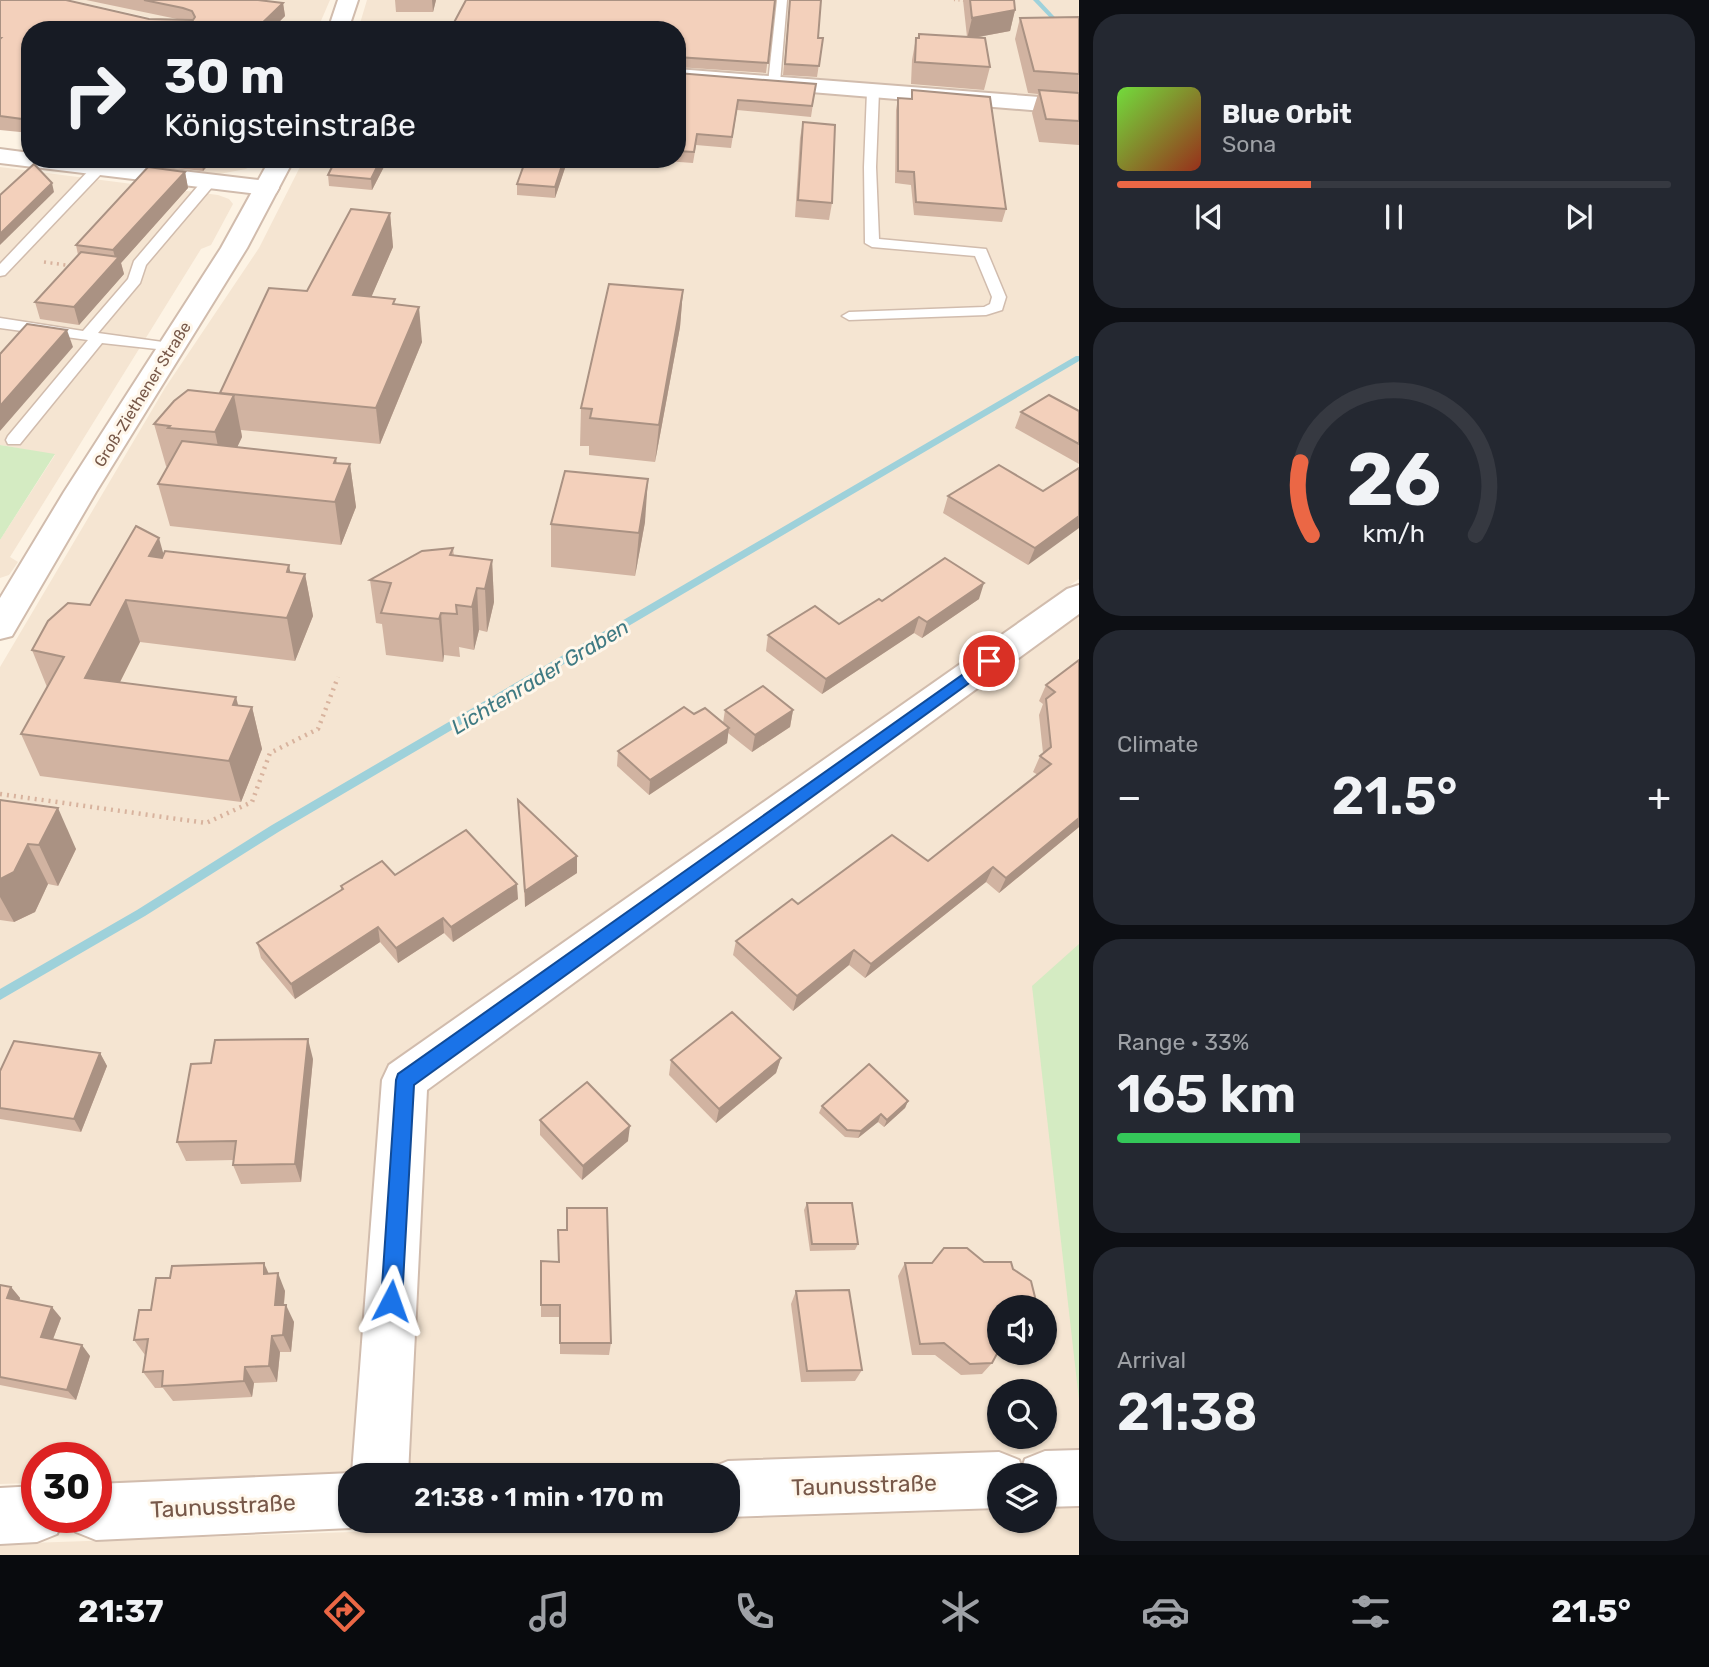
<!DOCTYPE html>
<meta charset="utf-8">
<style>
body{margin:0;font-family:Rubik,sans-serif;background:#242831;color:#f1f3f6;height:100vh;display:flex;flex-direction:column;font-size:26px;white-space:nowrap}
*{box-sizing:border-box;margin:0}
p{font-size:23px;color:#9ea1a6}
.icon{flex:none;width:38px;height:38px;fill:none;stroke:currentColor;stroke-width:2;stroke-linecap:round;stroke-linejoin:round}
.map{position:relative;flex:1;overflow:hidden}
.details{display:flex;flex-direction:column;gap:14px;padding:14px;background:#0d0f14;width:630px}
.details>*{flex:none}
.top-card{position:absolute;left:21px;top:21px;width:665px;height:147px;border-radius:28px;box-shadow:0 2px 5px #0004;background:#171b24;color:#f1f3f6;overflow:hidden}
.buttons{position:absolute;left:987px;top:1295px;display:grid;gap:14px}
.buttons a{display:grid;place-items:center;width:70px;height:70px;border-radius:50%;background:#171b24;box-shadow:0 2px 5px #0004;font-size:35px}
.speed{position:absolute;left:21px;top:1442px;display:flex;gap:14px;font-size:35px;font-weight:700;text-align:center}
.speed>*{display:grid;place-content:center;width:91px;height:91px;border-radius:50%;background:#171b24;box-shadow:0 2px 5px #0004;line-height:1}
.speed .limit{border:10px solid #d22;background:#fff;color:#111}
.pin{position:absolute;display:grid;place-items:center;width:60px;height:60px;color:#fff;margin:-30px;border:4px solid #fff;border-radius:50%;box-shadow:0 2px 7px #0007}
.me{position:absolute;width:77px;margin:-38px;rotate:4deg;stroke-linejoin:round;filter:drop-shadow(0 0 5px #0008)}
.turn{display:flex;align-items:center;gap:24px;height:147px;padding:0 28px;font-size:32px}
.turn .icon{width:91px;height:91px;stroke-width:2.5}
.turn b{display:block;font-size:49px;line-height:60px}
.big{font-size:52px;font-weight:600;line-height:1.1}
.details .card{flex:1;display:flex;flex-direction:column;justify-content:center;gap:10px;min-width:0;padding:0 24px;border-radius:28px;background:#242831}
.details .dial{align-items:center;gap:0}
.dial svg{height:182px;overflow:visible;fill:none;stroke:#363941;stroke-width:7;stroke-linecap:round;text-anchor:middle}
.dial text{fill:#f1f3f6;stroke:none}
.song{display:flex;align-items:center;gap:21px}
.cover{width:84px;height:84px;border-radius:10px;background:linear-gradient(135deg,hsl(100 70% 55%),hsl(10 70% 35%))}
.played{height:7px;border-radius:4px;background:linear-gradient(90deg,#eb6745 35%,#363941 35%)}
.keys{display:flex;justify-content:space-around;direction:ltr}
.heat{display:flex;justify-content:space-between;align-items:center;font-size:38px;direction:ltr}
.charge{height:10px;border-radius:5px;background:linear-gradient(90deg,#34c759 33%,#363941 0)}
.trip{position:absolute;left:338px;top:1463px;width:402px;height:70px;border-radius:28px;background:#171b24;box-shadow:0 2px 5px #0004;font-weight:600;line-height:70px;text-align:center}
.dock{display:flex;height:112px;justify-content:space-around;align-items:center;background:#090b0e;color:#9ea1a6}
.dock .icon{width:49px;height:49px}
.dock .current{color:#eb6745}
.dock b{font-size:32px;color:#f1f3f6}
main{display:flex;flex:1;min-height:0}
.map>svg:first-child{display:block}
.residential{fill:#f5e5d2;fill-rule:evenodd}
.green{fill:#d4ebc2}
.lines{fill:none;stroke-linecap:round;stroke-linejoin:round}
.stream{fill:#9ed1da;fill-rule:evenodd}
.service-casing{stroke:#d1bcad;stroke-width:3}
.minor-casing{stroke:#d1bcad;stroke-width:4}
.tertiary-casing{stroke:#d1bcad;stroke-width:4}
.path-far2{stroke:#d8b39e;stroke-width:2.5;stroke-dasharray:1 3.5;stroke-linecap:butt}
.path-far1{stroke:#d8b39e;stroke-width:3.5;stroke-dasharray:2 4.5;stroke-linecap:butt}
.path{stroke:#d8b39e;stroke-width:4.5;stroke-dasharray:2 5;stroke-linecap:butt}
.service{fill:#fff;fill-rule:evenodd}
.minor{fill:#fff;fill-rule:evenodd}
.tertiary{fill:#fff;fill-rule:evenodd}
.wall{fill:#d1b3a1}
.shaded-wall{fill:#aa9283}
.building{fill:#f3d0bb;stroke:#aa9283;stroke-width:2}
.route{fill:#1a73e8;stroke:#114b97;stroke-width:2}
.labels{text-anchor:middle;stroke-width:6;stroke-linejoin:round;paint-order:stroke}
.far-street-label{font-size:16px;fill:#775849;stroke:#fff7eb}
.water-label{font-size:21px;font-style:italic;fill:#3f7a83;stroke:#fff7eb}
.near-street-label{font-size:23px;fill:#775849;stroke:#fff7eb}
</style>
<main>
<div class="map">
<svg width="1079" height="1555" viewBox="0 0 1079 1555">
<rect width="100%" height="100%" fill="#fdf3e4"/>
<g class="residential">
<polygon points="70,0 330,0 317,30 222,30 174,23"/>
<polygon points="367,0 1079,0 1079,101 677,70 677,30 358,30"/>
<polygon points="677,81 1079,113 1079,579 394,1066 353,1466 346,1474 96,1482 96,1458 37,1458 37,1483 0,1484 0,667 165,388 259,248 304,159 677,159"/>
<polygon points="101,159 259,159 246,169 219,174"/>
<polygon points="0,167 218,195 229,199 233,204 211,245 201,249 10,557 18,562 9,575 0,578 0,540 55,455 0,445"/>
<path d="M1079,613V1452L417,1473L409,1468L406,1462L424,1092ZM999,1307H1045V1353H999ZM999,1391H1045V1437H999Z"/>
<polygon points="1079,1507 1079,1555 0,1555 0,1544 999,1510 999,1521 1045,1521 1045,1508"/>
</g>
<g class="green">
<polygon points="0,445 55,454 0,540"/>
<polygon points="1079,944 1079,1400 1032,986"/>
</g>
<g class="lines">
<g class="stream">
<polygon points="1033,0 1039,0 1079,43 1079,48"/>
<polygon points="1076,356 1079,356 1079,361 280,831 145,916 0,1000 0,989 137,910 272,825"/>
</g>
<defs>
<g id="service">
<polygon points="777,0 787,0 780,83 774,87 768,83"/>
<polygon points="873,87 879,91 876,167 879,239 986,249 1006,297 1002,310 986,315 849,320 842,316 849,312 984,307 990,304 992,297 975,256 872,247 865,243 864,167 867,91"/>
<polygon points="98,165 103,166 103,172 5,275 0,276 0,264 93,166"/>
<polygon points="208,179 215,183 213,186 146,265 140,283 98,333 170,343 178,348 175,351 102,343 20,444 8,444 6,440 8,436 88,340 0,328 0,318 83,331 128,279 134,261 203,180"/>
</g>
<g id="minor">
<polygon points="677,69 1079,100 1079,114 677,81"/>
<polygon points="0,149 30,153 30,159 81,159 267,181 276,183 279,188 276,193 267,195 0,163"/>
<polygon points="1079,585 1079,614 427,1090 408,1475 350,1475 350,1521 367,1521 350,1528 96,1540 76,1532 70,1517 96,1517 96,1484 352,1473 382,1080 389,1065 1067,589"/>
<polygon points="1079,1450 1079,1506 1045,1507 1045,1475 999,1475 999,1508 728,1517 728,1475 706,1475 708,1469 728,1461 999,1452 1019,1460 1022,1468 1025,1459 1045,1451"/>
<polygon points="37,1486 37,1517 64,1517 57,1534 37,1542 0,1544 0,1488"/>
</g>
<g id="tertiary">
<polygon points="338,0 358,0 348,30 328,30"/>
<polygon points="270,159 294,159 247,248 96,492 12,636 0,639 0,598 64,492 221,248"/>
</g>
</defs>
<use href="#service" class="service-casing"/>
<use href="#minor" class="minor-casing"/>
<use href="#tertiary" class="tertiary-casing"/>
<polyline class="path-far2" points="954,0 967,1"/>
<polyline class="path-far1" points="44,262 73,266"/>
<polyline class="path" points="0,794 206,823 252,802 270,753 318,729 338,677"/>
<use href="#service" class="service"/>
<use href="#minor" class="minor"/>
<use href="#tertiary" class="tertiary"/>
</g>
<g class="wall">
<polygon points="0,0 149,19 177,19 86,0 258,0 283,3 285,16 271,30 30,30 30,133 0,130"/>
<polygon points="395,0 436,0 433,12 396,12"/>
<polygon points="775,0 766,73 677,67 677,30"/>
<polygon points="790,0 818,38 823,38 817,77 783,75"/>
<polygon points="963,0 1014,0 1015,10 1010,31 973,38 990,67 984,90 911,84 912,60 916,38 918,38 919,34 967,37"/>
<polygon points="1079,17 1079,145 1039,142 1032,113 1038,94 1028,93 1015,39 1020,18"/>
<polygon points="677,73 816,84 811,117 737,110 731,148 696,145 693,163 639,159 677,159"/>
<polygon points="912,90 1006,209 1002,222 914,215 911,185 895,183 896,110 898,98 911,99"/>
<polygon points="803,122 832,203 829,220 795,217 800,138"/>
<polygon points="166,159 214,159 203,171 167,167"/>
<polygon points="336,159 388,159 372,190 329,186 328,175"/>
<polygon points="524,159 568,159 555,198 517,195 517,184 526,160"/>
<polygon points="185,172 188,188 121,263 124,274 79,325 40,319 35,302 78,255 76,245"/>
<polygon points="390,213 393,247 371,297 396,305 422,342 380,444 241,430 242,437 237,447 336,458 336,463 350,464 356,507 341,545 170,526 158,484 167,467 166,466 154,424 220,393 307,291"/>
<polygon points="683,290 680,327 655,462 589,455 589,446 580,446 581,408"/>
<polygon points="1079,411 1079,464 1015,428 1021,412"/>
<polygon points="1079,468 1028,565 943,513 948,496 1043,491"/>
<polygon points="645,522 635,576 551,567 551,524"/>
<polygon points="453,548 454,556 492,560 494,602 487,632 479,630 474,650 459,647 460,657 444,655 443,662 386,655 382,624 376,623 370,580"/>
<polygon points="163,555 305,574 313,616 295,661 140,642 120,682 238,705 252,707 262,749 241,802 40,776 21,734 47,687 32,650 90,605"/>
<polygon points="979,599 922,638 914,633 822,694 766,651 768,635 839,624 882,601"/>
<polygon points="1079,660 1079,827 999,893 986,882 865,978 849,965 793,1011 733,955 736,941 798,904 928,861 1038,775 1033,772 1040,756 1043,753 1039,715 1043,704 1039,701 1046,685"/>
<polygon points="725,710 793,710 790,727 752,752 728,733 727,743 649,795 617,766 618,751 694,714 723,723"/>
<polygon points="0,800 76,849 58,886 48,884 35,912 14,922 0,920"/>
<polygon points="518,800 577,856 577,873 525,907"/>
<polygon points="395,875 518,899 453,942 444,933 398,963 380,942 295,999 261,958 257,943 341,890 341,886"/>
<polygon points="100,1053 107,1066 81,1132 0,1119 0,1071"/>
<polygon points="781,1058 776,1073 716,1123 669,1075 671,1060"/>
<polygon points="313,1059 301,1182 241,1184 233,1165 234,1160 186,1161 177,1142"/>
<polygon points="908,1101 905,1108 884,1127 878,1122 858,1138 845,1137 819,1113 822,1106"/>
<polygon points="540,1120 628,1141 582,1180 540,1135"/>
<polygon points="807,1203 858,1244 855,1250 810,1251 804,1210"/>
<polygon points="558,1230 611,1343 609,1355 560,1354 560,1317 541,1317 541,1261 558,1262"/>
<polygon points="905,1263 932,1263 999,1307 999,1353 1021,1353 997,1354 992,1363 982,1374 961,1375 935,1355 912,1355 898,1276"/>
<polygon points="269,1273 285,1291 284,1305 294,1322 291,1352 280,1352 277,1382 254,1383 252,1397 194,1400 173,1401 163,1388 155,1388 143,1372 145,1355 134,1340 170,1278"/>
<polygon points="0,1285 11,1287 20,1298 20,1301 61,1318 53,1339 90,1356 76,1400 0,1385"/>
<polygon points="796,1291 862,1370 855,1381 801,1382 791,1304"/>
</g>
<g class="shaded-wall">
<polygon points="432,0 436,0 433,12"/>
<polygon points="283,3 285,16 271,30 255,30"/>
<polygon points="1015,10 1010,31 967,39 972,18"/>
<polygon points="201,159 214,159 203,171"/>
<polygon points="381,159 388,159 372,190 371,179"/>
<polygon points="564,159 568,159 555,198 555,187"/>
<polygon points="185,172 188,188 121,263 124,274 79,325 74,307 116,261 113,250"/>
<polygon points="52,183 54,192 0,245 0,234"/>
<polygon points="390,213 393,247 357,330 353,295"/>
<polygon points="683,290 680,327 655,462 659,425"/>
<polygon points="419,307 422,342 380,444 376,408"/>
<polygon points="67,330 73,347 0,431 0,406"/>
<polygon points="234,395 242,437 224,475 215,432"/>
<polygon points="336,458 340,489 350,464 356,507 341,545 335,502 334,463"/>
<polygon points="648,479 645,522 635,576 639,533"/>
<polygon points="1079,516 1079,528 1028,565 1035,548"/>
<polygon points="159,538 171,581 149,556"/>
<polygon points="492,560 494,602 487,632 485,589"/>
<polygon points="289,565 295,598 305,574 313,616 295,661 287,618 287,572"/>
<polygon points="984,583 979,599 922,638 927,622"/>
<polygon points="477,588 479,630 474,650 472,607"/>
<polygon points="126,600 140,642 101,720 85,678"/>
<polygon points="441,613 444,655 443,662 439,619"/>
<polygon points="919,617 914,633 822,694 826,679"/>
<polygon points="236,697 244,727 252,707 262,749 241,802 229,761 233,705"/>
<polygon points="793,710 790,727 752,752 755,735"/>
<polygon points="729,728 727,743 649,795 650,780"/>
<polygon points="58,808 76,849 58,886 39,845"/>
<polygon points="1079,818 1079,827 999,893 1006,878"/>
<polygon points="28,844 48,884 35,912 14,922 0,897 0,879"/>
<polygon points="577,856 577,873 525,907 525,891"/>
<polygon points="993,867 986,882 865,978 871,964"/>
<polygon points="517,884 518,899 453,942 451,927"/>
<polygon points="443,918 444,933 398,963 396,948"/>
<polygon points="378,927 380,942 295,999 291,984"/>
<polygon points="854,950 849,965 793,1011 797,996"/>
<polygon points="308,1039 313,1059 301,1182 295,1164"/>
<polygon points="100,1053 107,1066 81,1132 74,1119"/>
<polygon points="781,1058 776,1073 716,1123 719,1109"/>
<polygon points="908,1101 905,1108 884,1127 887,1120"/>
<polygon points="881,1114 878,1122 858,1138 861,1131"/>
<polygon points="630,1126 628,1141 582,1180 583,1166"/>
<polygon points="264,1263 272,1281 264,1274"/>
<polygon points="278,1273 285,1291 282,1322 275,1305"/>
<polygon points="11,1287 20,1298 17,1309 7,1298"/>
<polygon points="286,1305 294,1322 291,1352 283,1335"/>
<polygon points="52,1307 61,1318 50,1347 41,1337"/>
<polygon points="272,1336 280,1352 277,1382 269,1366"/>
<polygon points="82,1345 90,1356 76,1400 67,1390"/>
<polygon points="245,1367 254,1383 252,1397 244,1381"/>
</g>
<g class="building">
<polygon points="0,0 66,0 149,19 193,20 195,17 192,11 183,8 144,0 258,0 283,3 255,30 30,30 30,120 0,116 0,39 1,38 0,38"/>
<polygon points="466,0 775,0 768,63 677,57 677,30 450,30"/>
<polygon points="790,0 821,0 818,38 823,38 819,66 785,64"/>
<polygon points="970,0 1014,0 1015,10 972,18"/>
<polygon points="1079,17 1079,74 1034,71 1020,18"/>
<polygon points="919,34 985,38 990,67 915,62 916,38 919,38"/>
<polygon points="677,73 816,84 812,106 738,100 732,137 697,134 694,152 677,151"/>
<polygon points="912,90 990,97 1006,209 916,202 914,172 898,171 898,98 912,99"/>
<polygon points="1039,90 1079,93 1079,121 1046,119"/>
<polygon points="803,122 835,125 832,203 798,200"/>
<polygon points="336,159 381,159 371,179 328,175"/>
<polygon points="526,159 564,159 555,187 517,184"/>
<polygon points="34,164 52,183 0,234 0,195"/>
<polygon points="148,167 185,172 113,250 76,245"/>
<polygon points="351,209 390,213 353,295 395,299 393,304 419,307 376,408 220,393 269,288 307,291"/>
<polygon points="81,252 119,257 74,307 35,302"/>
<polygon points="609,284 683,290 659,425 590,418 592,409 581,408"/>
<polygon points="27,324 67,330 0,406 0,354"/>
<polygon points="188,390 234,395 215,432 168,428 170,426 154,424 174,401"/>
<polygon points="1049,395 1079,411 1079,444 1021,412"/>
<polygon points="182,441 336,458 334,463 350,464 335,502 158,484"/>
<polygon points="999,465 1043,491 1079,468 1079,516 1035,548 948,496"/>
<polygon points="565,471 648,479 639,533 551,524"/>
<polygon points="136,526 159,538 149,556 162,558 165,551 289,565 287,572 305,574 287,618 126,600 85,678 236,697 233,705 252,707 229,761 21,734 64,657 32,650 48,621 68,603 90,605"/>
<polygon points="453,548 450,555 492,560 485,589 477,588 472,607 456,605 457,614 441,613 439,619 381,613 391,583 370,580 422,551"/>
<polygon points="945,558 984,583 927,622 919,617 826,679 768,635 815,606 839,624 879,599 882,601"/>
<polygon points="1079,660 1079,818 1006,878 993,867 871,964 854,950 797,996 736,941 792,899 798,904 892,835 928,861 1051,764 1040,756 1051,747 1046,699 1055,692 1046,685"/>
<polygon points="763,686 793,710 755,735 725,710"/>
<polygon points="684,707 694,714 705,708 729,728 650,780 618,751"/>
<polygon points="0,800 58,808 39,845 28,844 14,872 0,879"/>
<polygon points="518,800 577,856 525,891"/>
<polygon points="466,830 517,884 451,927 443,918 396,948 378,927 291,984 257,943 343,889 341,886 382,861 395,875"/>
<polygon points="732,1012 781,1058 719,1109 671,1060"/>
<polygon points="308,1039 295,1164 233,1165 236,1141 177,1142 191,1064 211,1063 215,1040"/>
<polygon points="14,1041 100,1053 74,1119 0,1108 0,1071"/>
<polygon points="869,1064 908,1101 887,1120 881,1114 861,1131 847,1130 822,1106"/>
<polygon points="587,1082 630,1126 583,1166 540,1120"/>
<polygon points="807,1203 852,1203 858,1244 812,1244"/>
<polygon points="567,1208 607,1208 611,1343 560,1343 560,1305 541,1305 541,1261 559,1262 558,1230 567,1230"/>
<polygon points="944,1248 967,1248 984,1262 1011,1262 1013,1269 1031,1281 1035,1297 1029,1307 999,1307 999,1350 992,1363 970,1364 944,1343 920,1344 905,1263 932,1263"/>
<polygon points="264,1263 264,1274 278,1273 275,1305 286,1305 283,1335 272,1336 269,1366 245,1367 244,1381 184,1385 162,1386 163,1371 143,1372 148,1339 134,1340 139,1310 151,1310 156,1278 170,1278 172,1266"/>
<polygon points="0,1285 11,1287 7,1298 52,1307 41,1337 82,1345 67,1390 0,1377"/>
<polygon points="849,1290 862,1370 807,1371 796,1291"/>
</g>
<polygon class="route" points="989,656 994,658 996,661 994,665 414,1085 402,1301 399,1309 391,1312 384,1309 381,1301 396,1080 398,1074"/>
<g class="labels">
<g class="far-street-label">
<text transform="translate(142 394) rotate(-58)" y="6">Groß-Ziethener Straße</text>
</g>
<g class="water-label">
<text transform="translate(540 677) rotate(-31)" y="7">Lichtenrader Graben</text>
</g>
<g class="near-street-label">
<text transform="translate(864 1485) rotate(-2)" y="8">Taunusstraße</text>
<text transform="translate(223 1506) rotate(-3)" y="8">Taunusstraße</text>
</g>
</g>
</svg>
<div class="buttons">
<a><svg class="icon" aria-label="sound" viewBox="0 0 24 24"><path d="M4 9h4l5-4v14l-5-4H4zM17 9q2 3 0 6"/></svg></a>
<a><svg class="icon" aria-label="search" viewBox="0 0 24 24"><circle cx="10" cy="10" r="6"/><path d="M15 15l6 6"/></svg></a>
<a><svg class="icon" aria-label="layers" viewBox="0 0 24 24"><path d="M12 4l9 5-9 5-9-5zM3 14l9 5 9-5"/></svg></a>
</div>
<div class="speed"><div class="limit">30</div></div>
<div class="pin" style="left:989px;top:661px;background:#d93025"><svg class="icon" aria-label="arrive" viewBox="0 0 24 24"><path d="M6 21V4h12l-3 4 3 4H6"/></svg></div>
<svg class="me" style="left:391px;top:1301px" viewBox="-20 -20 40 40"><path d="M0-17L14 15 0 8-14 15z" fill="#1a73e8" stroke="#fff" stroke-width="4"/></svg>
<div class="trip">21:38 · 1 min · 170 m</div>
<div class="top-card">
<div class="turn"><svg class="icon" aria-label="right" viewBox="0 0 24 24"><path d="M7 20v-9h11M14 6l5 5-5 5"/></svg><div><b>30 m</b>Königsteinstraße</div></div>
</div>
</div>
<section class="details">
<div class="card">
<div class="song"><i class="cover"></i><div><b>Blue Orbit</b><p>Sona</p></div></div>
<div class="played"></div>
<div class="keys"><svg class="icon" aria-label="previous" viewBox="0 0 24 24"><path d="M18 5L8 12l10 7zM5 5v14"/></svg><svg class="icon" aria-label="pause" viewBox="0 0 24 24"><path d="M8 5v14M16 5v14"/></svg><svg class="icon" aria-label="next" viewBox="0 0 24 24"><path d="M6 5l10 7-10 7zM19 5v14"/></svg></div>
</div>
<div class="card dial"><svg viewBox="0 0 100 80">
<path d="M14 69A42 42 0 1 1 86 69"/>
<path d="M14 69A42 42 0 0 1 9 37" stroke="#eb6745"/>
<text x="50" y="56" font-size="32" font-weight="700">26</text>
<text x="50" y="72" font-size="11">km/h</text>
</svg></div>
<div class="card"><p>Climate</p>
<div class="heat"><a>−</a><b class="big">21.5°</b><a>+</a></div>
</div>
<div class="card"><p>Range · 33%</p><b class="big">165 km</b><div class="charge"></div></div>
<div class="card"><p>Arrival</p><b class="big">21:38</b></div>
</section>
</main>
<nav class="dock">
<b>21:37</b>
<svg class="icon current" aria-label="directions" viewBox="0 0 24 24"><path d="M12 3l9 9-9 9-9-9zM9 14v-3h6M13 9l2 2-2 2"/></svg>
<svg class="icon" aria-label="music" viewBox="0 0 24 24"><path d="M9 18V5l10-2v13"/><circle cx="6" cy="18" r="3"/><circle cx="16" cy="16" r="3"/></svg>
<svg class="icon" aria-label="phone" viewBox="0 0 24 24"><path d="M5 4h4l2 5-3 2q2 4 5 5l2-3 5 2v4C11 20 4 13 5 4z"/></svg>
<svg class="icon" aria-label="climate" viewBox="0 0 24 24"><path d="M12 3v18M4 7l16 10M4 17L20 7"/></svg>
<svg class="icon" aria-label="car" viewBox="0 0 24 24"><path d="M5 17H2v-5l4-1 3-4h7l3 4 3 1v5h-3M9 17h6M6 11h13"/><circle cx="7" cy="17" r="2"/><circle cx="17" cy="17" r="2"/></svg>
<svg class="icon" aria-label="filters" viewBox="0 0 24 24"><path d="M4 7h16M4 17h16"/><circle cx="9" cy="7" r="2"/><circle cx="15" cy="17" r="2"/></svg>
<b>21.5°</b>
</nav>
